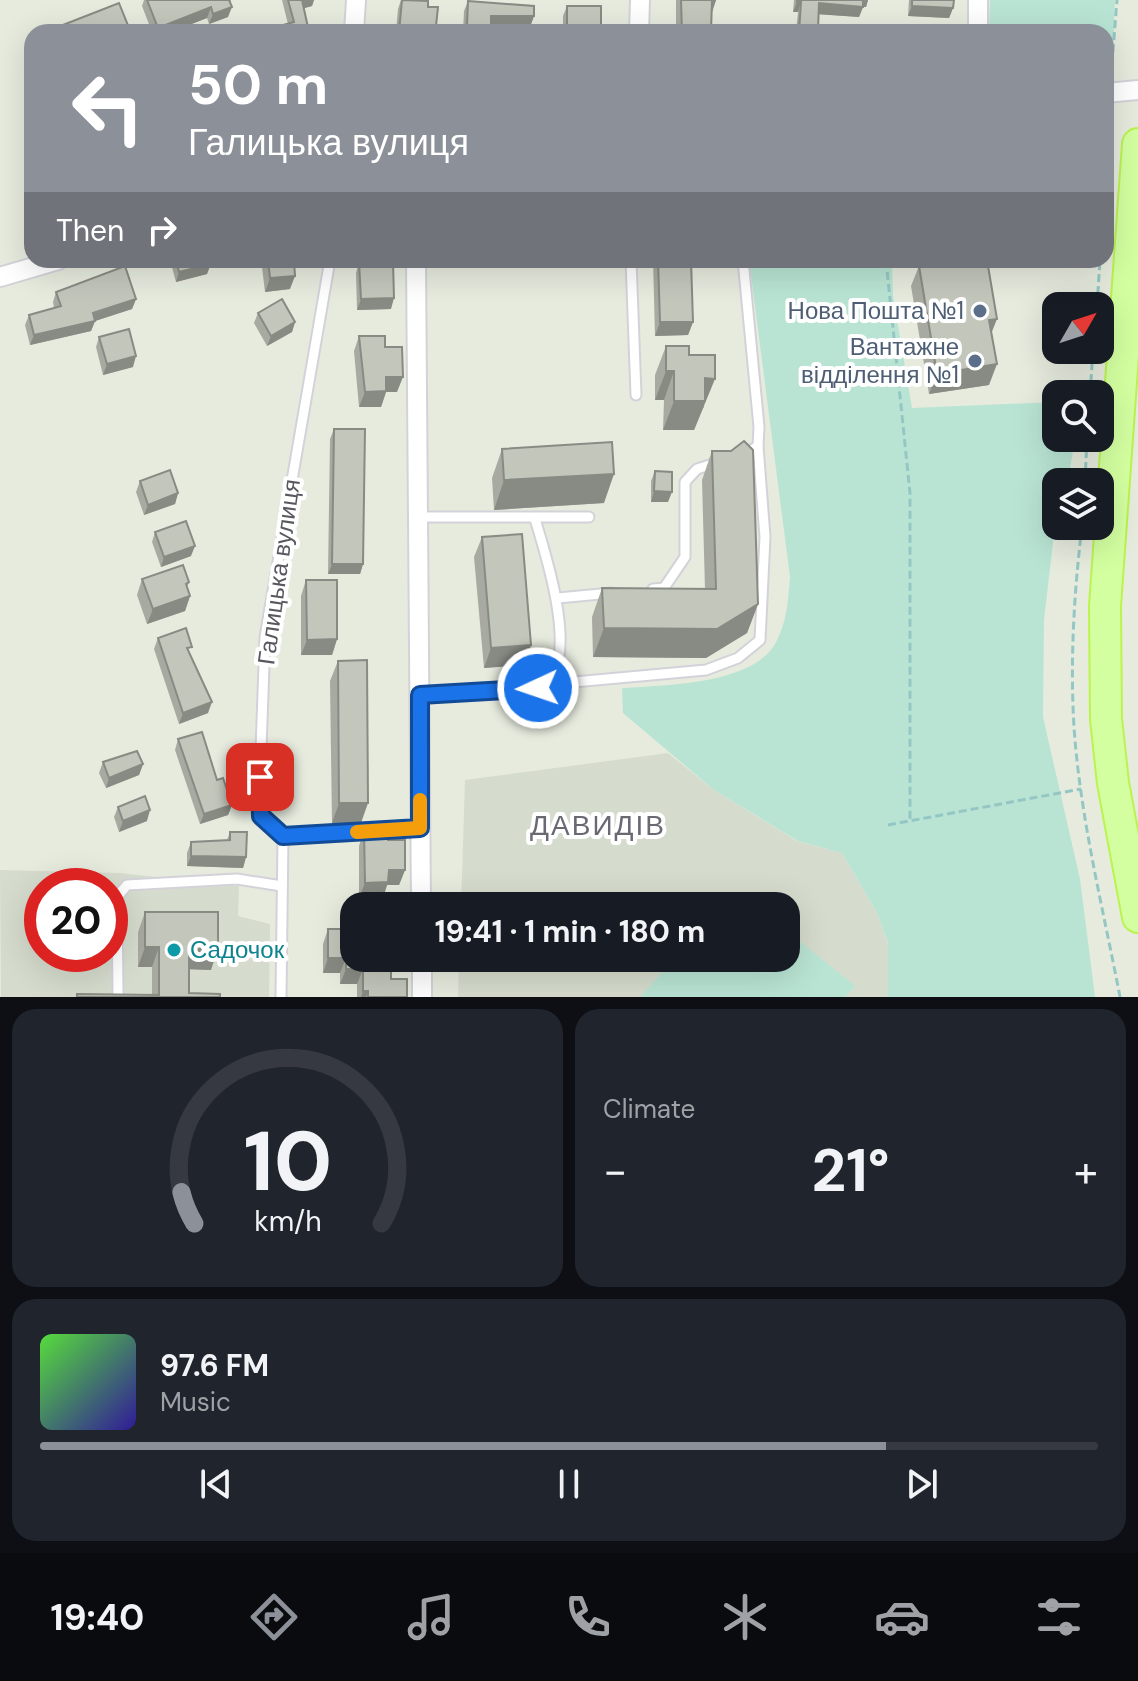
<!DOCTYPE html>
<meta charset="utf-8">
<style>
body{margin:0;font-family:"DM Sans",sans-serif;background:#20242c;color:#f1f3f6;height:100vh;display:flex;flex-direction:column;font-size:30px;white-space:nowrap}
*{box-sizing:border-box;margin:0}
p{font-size:26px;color:#9ea1a6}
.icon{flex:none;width:44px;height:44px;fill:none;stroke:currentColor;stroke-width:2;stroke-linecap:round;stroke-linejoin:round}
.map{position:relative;height:997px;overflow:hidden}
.panel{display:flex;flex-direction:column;gap:12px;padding:12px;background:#0d0f14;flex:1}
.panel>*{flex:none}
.hud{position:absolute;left:24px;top:24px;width:1090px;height:244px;border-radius:24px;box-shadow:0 8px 32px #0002;background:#8c9099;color:#fff;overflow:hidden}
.needle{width:52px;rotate:51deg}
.tools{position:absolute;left:1042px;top:292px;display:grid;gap:16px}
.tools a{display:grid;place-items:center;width:72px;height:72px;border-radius:16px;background:#171b24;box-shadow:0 8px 32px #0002;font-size:40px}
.speed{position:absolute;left:24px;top:868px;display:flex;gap:16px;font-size:40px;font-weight:700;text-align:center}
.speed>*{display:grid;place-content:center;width:104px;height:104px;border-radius:50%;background:#171b24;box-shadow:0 8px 32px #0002;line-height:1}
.speed .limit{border:12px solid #d22;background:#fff;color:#111}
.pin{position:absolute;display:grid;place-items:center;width:68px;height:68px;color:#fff;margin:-34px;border-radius:16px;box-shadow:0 4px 12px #0006}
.me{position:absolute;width:88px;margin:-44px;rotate:267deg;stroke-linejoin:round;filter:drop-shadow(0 0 6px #0008)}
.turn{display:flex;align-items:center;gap:28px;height:168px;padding:0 32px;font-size:36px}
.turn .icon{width:104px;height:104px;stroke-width:2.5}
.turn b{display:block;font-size:56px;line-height:68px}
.then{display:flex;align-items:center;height:76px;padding:0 32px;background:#0003;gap:16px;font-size:30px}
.big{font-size:60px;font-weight:700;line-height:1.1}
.panel .widget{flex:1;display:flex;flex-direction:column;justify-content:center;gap:12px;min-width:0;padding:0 28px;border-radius:24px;background:#20242c}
.panel .dial{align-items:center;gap:0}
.dial svg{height:208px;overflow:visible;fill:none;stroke:#363941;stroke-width:7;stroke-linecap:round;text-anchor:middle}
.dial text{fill:#f1f3f6;stroke:none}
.song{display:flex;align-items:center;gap:24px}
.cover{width:96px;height:96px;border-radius:12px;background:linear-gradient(135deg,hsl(110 70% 55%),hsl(250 70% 35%))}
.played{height:8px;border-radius:4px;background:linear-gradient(90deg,#8c9099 80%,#363941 80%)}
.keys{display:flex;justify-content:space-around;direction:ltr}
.heat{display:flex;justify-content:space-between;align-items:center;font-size:44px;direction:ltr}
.panel .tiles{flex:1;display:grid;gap:12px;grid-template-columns:1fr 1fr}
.widget:last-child{grid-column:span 2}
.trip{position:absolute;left:340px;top:892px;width:460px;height:80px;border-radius:24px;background:#171b24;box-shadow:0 8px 32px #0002;font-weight:700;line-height:80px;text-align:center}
.tab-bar{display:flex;height:128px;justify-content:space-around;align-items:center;background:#090b0e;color:#9ea1a6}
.tab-bar .icon{width:56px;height:56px}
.tab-bar .on{color:#8c9099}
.tab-bar b{font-size:36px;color:#f1f3f6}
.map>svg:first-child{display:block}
.education{fill:#d5dccd;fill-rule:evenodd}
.green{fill:#b9e4d4}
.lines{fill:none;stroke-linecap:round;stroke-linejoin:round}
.service-casing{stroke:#d4d2d9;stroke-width:13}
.minor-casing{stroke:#d4d2d9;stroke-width:22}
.primary-casing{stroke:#bbf34f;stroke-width:34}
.path{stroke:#94c7c3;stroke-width:3;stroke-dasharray:8 4;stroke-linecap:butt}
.service{stroke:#fff;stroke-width:9}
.minor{stroke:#fff;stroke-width:18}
.primary{stroke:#d3ffa0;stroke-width:30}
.wall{fill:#a8aaa1}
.shaded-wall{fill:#888b83}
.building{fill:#c3c6bb;stroke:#888b83;stroke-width:2}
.route-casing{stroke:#114b97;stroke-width:20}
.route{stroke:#1a73e8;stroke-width:14}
.slow{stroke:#f59e0b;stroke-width:14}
.service-dot{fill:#5c6f8a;stroke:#fff;stroke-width:3}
.culture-dot{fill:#0f9aa8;stroke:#fff;stroke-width:3}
.labels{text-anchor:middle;stroke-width:8;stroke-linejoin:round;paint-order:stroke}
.service-label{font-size:24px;fill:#4e5e75;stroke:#fff;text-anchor:end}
.street-label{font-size:24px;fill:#595860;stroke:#fff}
.culture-label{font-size:24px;fill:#0d838f;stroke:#fff;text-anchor:start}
.quarter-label{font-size:28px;letter-spacing:2px;fill:#6a6972;stroke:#fff}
</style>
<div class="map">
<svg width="1138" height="997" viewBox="0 0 1138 997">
<rect width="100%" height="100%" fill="#e6ebde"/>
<g class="education">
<polygon points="668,753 714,790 797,841 842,853 877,913 888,944 888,997 458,997 459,958 786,958 786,906 461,906 465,780"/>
<path d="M0,870L120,873L239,886L238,916L270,924L269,997H1ZM42,886H110V954H42Z"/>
</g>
<g class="green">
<polygon points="990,0 1115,0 1113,54 1106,55 1106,32 989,32"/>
<path d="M749,260H892L893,296L912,408L1056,402V438H1075L1068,482H1056V517L1044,620L1043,717L1080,879L1095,997H888V943L877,913L842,853L798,841L714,790L623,713L622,688C663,685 751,685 775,644C787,623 788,601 790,577Z"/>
<polygon points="786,930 855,986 845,997 640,997 675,958 786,958"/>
</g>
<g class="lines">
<defs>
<g id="service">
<polyline points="330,260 265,637 259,805 267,824 283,836 420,828"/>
<polyline points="631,260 636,395"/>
<polyline points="743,260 759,427 758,446 745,454"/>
<polyline points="416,517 589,517"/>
<polyline points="653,589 664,588 685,557 685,482 697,469 716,463"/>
<polyline points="558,598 611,593"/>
<polyline points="553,675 574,682 706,670 738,658 760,640 765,537 758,446"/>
<path d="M420,695L538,688C542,685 550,680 553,675C573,641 546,555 535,519"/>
<polyline points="118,995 117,897 127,885 237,879 282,886"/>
<polyline points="281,997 283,836"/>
</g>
<g id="minor">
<polyline points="354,32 356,0"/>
<polyline points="639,32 640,0"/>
<polyline points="978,32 978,0"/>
<polyline points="1106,93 1138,90"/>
<polyline points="416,260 421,906"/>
<polyline points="0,277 58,260"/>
<polyline points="422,958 422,997"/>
</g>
<polyline id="primary" points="1138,144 1105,606 1106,719 1113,783 1138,917"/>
</defs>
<use href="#service" class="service-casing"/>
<use href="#minor" class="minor-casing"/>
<use href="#primary" class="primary-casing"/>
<g class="path">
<polyline points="1111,76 1117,0"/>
<polyline points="1106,154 1109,111"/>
<polyline points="886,260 910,493 910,821"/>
<polyline points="1097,306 1100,260"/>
<polyline points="1090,394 1093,350"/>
<polyline points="1085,482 1087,438"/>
<path d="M1082,526C1074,593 1070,660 1074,727C1080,817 1103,908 1120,997"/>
<polyline points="888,825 1081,789"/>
</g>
<use href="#service" class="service"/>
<use href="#minor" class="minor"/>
<use href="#primary" class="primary"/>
</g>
<g class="wall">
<polygon points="144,0 231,0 228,17 209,24 207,18 171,32 152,32 142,6"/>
<polygon points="282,0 314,0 312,6 304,8 309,32 274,32 276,27 288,24"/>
<polygon points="401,0 428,7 434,32 396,32 398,9"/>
<polygon points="676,0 716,0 711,15 711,32 676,32"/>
<polygon points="794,0 868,0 866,7 863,7 859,17 818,14 818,30 830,32 796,32 798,12 793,12"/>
<polygon points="909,0 954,0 953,8 949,18 908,16"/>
<polygon points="468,1 534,16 530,27 491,26 489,32 463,32 464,11"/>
<polygon points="567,6 601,32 563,32 563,16"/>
<polygon points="32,200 32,232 25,211 29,201"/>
<polygon points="170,260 210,260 207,274 176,282"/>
<polygon points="265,260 294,260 290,289 265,292 262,267"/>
<polygon points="653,260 691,260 693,322 688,335 655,336"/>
<polygon points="359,262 391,309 357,310 356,273"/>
<polygon points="919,266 991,334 989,385 929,394 911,286"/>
<polygon points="56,292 136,299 132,309 95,321 91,331 30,345 25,325 29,315 54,308 53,302"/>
<polygon points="258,313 295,322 292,332 267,346 254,323"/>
<polygon points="359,336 385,347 397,392 386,392 381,407 359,407 354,351"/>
<polygon points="99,337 133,367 103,375 96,347"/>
<polygon points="666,346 689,355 704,408 703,408 694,430 663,430 664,400 655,400 655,375"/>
<polygon points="334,429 363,564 360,574 328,574 330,439"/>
<polygon points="502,449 604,503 494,510 492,478"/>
<polygon points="712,451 758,604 747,633 706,658 593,657 592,617 602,588 705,589 702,480"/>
<polygon points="655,471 668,502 651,502 651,481"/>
<polygon points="140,481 178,493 175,504 144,515 136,492"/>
<polygon points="155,532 191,556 161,567 152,542"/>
<polygon points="482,537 531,645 524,665 484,668 474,557"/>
<polygon points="142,579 189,582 187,587 190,596 185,611 147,624 137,595"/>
<polygon points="306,580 337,639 332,655 301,655 301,596"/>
<polygon points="158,638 190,654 208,713 179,724 154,649"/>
<polygon points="338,661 361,823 332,823 330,681"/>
<polygon points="178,739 217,780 232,805 228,815 200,824 175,750"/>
<polygon points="103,762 143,764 139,775 106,788 99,773"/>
<polygon points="118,807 147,821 119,832 114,817"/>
<polygon points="364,830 388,840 405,870 399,885 387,885 383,898 359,898 359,846"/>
<polygon points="230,832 246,857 243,868 187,866 187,853 191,842 227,840"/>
<polygon points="145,912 211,970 189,969 189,993 220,997 76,997 77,994 152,995 152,967 138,967 138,932"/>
<polygon points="346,915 373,968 391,979 407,997 357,997 357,984 340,984 340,973 323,973 323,944 328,929 341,929"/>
</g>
<g class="shaded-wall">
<polygon points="301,0 314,0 312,6 298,10"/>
<polygon points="712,0 716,0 711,15"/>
<polygon points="868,0 866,7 863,7 859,17 815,14 819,3"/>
<polygon points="797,2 801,2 798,12 793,12"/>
<polygon points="912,6 953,8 949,18 908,16"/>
<polygon points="211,7 207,18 171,32 157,32 158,28"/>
<polygon points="232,7 228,17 209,24 213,14"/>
<polygon points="491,16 534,16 530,27 489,26 491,27 489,32 464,32 467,25"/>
<polygon points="426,25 436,26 434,32 424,32"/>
<polygon points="211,264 207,274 176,282 179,272"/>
<polygon points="295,276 290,289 265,292 270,278"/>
<polygon points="394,298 391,309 357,310 361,299"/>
<polygon points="136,299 132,309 95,321 91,331 30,345 34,335"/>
<polygon points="997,319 989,339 989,320"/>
<polygon points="295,322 292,332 267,346 271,336"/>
<polygon points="660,322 693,322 688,335 655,336"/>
<polygon points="136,356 133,367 103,375 107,364"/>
<polygon points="997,364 989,385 929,394 937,374"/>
<polygon points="666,371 674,371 664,400 655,400"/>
<polygon points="386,377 403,377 397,392 386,392 381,407 359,407 365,392"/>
<polygon points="705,378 715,379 694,430 663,430 674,401"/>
<polygon points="614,474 604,503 494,510 504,480"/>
<polygon points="654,491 672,492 668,502 651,502"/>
<polygon points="178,493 175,504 144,515 148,505"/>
<polygon points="195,546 191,556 161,567 164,557"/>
<polygon points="332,564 363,564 360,574 328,574"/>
<polygon points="190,596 185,611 147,624 153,609"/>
<polygon points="758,604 747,633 706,658 593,657 604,628"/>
<polygon points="337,639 332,655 301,655 307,640"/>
<polygon points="531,645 524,665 484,668 491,648"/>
<polygon points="212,702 208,713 179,724 183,713"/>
<polygon points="143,764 139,775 106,788 109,778"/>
<polygon points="339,803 368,803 361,823 332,823"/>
<polygon points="232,805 228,815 200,824 204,814"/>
<polygon points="150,810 147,821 119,832 123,821"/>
<polygon points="191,856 246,857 243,868 187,866"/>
<polygon points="389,870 405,870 399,885 387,885 383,898 359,898 365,883"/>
<polygon points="145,947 159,947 152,967 138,967"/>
<polygon points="189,949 218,949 211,970 182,969"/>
<polygon points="328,958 346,958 340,973 323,973"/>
<polygon points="346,969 363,969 357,984 340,984"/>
<polygon points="363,991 368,991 366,997 361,997"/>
</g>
<g class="building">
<polygon points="147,0 229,0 232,7 213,14 211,7 158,28"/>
<polygon points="288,0 302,0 309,32 277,32 276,27 294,22"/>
<polygon points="402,0 428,1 428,7 438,7 436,26 426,25 426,32 399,32"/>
<polygon points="681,0 716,0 712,0 711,32 682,32"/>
<polygon points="797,0 863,0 863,7 819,3 818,30 830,32 799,32 801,2 797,2"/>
<polygon points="912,0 954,0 953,8 912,6"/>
<polygon points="468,1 534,6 534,16 491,16 491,27 467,25"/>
<polygon points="119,3 129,28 119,32 45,32"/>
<rect x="567" y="6" width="34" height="26"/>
<polygon points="176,260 210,260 211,264 179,272"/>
<polygon points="268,260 294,260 295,276 270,278"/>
<polygon points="658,260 691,260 693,322 660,322"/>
<polygon points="953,260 987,260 997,319 989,320 997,364 937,374 919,266"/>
<polygon points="393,261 394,298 361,299 359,262"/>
<polygon points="125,266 136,299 93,313 95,321 34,335 29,315 61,306 56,292"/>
<polygon points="282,299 295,322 271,336 258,313"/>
<polygon points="129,329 136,356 107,364 99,337"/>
<polygon points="359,336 385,336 385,347 402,347 403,377 386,377 386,391 365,392"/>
<polygon points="666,346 689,346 689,355 715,355 715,379 705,378 705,401 674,401 674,371 666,371"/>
<polygon points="334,429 365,429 363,564 332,564"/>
<polygon points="744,441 753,450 758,604 717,629 604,628 602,588 716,589 712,451 731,451"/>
<polygon points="612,442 614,474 504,480 502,449"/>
<polygon points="170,470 178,493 148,505 140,481"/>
<polygon points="655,471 672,472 672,492 654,491"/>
<polygon points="186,521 195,546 164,557 155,532"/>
<polygon points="522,534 531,645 491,648 482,537"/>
<polygon points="183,565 189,582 186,584 190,596 153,609 142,579"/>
<polygon points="306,580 337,580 337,639 307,640"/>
<polygon points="186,628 192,647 187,648 212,702 183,713 158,638"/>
<polygon points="367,660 368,803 339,803 338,661"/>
<polygon points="202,732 217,780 223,778 232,805 204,814 178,739"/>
<polygon points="137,751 143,764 109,778 103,762"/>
<polygon points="145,796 150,810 123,821 118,807"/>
<polygon points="364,830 388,830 388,840 405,840 405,870 389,870 388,882 365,883"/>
<polygon points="230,832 247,832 246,857 191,856 191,842 230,840"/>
<polygon points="145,912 218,912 218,949 189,949 189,993 220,994 220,997 77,997 77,994 159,995 159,947 145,947"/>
<polygon points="346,915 354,915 354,958 373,958 373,968 391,968 391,979 407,979 407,997 368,997 368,991 363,991 363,969 346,969 346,958 328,958 328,929 346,929"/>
</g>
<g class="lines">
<defs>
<polyline id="route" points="260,777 261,816 283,836 420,828 420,695 538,688"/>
</defs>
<use href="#route" class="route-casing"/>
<use href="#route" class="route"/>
<polyline class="slow" points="357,832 420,828 420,800"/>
</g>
<g class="service-dot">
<circle cx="980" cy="311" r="8"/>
<circle cx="975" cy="361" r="8"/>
</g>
<circle class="culture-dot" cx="174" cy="950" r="8"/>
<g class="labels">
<g class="service-label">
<text x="964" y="319">Нова Пошта №1</text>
<text x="959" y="355">Вантажне<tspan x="959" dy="28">відділення №1</tspan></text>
</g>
<g class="street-label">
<text transform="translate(279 572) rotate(-82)" y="8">Галицька вулиця</text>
</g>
<g class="culture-label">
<text x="190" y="958">Садочок</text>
</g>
<g class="quarter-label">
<text x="598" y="835">ДАВИДІВ</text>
</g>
</g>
</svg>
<div class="tools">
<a><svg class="needle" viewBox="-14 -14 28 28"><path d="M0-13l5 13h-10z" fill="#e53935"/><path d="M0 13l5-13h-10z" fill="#9ea1a6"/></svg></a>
<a><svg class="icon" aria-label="search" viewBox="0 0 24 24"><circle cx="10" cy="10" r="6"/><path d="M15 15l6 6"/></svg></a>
<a><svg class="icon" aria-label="layers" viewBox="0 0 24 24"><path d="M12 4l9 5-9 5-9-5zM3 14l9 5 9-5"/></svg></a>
</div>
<div class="speed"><div class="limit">20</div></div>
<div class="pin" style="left:260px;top:777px;background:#d93025"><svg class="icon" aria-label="arrive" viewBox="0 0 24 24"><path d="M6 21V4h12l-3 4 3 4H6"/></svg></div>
<svg class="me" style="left:538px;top:688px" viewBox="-20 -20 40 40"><circle r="17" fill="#1a73e8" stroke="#fff" stroke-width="3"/><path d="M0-11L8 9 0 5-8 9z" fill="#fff"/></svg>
<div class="trip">19:41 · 1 min · 180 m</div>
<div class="hud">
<div class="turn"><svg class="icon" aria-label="left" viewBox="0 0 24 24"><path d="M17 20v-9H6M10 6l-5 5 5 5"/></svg><div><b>50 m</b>Галицька вулиця</div></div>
<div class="then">Then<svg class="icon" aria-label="right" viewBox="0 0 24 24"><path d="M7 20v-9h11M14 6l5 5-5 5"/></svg></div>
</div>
</div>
<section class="panel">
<div class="tiles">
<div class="widget dial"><svg viewBox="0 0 100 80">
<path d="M14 69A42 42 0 1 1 86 69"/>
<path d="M14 69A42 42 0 0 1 9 57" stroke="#8c9099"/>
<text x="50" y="56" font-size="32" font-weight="700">10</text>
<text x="50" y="72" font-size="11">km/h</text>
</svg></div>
<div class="widget"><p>Climate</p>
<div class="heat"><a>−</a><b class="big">21°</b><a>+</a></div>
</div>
<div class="widget">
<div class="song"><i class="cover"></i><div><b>97.6 FM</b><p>Music</p></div></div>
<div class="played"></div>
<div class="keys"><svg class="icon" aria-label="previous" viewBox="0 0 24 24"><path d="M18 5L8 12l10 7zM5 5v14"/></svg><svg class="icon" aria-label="pause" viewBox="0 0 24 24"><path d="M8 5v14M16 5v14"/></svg><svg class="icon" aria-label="next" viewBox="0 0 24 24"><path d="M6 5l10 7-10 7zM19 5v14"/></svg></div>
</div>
</div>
</section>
<nav class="tab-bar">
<b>19:40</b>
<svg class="icon on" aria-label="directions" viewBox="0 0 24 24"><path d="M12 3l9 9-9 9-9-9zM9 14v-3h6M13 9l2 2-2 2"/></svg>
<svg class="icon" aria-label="music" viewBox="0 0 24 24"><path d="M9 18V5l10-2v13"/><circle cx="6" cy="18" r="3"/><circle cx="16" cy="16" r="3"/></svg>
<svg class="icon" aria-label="phone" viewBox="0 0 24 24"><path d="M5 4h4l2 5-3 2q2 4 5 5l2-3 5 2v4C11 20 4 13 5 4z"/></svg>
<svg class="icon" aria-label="climate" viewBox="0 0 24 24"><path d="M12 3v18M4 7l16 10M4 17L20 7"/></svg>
<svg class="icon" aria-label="car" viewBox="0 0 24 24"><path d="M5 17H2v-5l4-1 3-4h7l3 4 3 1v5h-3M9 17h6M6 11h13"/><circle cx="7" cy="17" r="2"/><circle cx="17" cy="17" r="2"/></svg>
<svg class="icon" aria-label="filters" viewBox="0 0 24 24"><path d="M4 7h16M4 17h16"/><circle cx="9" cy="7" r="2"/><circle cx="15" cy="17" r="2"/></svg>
</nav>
